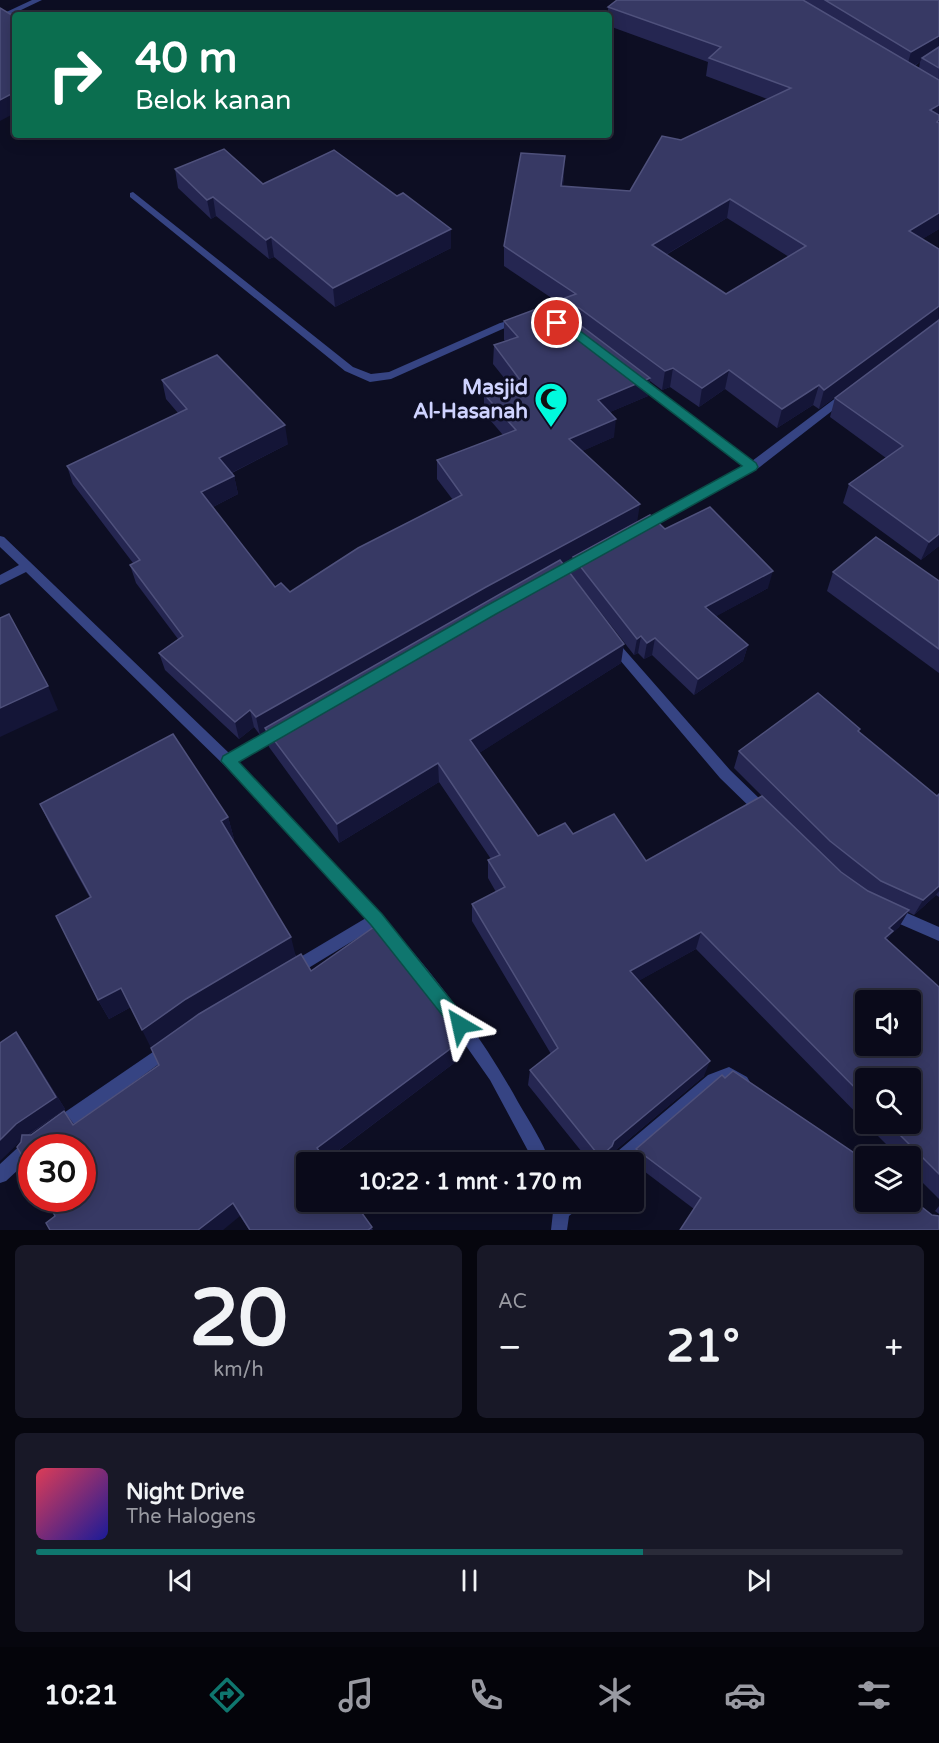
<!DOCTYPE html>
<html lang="id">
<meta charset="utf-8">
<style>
body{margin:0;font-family:"Varela Round",sans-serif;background:#181827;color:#f1f3f6;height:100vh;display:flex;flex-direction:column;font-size:22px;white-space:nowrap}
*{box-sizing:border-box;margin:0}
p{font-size:20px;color:#999aa2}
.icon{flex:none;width:33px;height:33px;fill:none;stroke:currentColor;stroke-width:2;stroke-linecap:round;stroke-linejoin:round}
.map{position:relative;height:1230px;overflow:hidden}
.sheet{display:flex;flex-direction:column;gap:15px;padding:15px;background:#06060e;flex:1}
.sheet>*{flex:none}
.guide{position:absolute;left:12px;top:12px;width:600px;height:126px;border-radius:6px;box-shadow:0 3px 15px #0003,0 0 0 2px #2a2b39;background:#0b6e4f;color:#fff;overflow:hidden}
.buttons{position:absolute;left:855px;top:990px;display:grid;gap:12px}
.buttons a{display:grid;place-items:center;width:66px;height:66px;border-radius:6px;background:#0a0a1a;box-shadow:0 3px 15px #0003,0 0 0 2px #2a2b39;font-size:30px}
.speed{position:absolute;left:18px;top:1134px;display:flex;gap:12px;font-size:30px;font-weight:700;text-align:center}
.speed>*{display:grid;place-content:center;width:78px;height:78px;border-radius:50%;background:#0a0a1a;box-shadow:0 3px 15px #0003,0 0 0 2px #2a2b39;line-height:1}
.speed .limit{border:9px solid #d22;background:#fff;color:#111}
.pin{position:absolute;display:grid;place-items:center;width:51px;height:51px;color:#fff;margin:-26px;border:3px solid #fff;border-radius:50%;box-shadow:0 2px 6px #0007}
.me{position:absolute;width:66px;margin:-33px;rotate:324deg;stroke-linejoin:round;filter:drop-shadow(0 0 4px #0008)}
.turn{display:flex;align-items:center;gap:21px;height:126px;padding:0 24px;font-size:27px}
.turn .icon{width:78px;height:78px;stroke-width:2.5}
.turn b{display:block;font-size:42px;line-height:51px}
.big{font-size:45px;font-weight:700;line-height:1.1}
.sheet .card{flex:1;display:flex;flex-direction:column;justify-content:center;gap:9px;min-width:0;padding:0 21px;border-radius:9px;background:#181827}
.sheet .dial{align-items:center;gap:0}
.dial b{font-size:78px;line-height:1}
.song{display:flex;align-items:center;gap:18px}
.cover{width:72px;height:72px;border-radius:9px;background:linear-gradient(135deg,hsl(350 70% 55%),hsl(240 70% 35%))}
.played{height:6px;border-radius:3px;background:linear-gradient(90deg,#0f766e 70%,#2a2b39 70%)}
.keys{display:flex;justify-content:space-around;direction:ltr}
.heat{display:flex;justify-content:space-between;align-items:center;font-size:33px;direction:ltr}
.sheet .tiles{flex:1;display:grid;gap:15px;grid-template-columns:1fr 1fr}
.card:last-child{grid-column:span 2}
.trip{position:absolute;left:296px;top:1152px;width:348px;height:60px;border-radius:6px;background:#0a0a1a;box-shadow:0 3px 15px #0003,0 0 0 2px #2a2b39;font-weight:700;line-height:60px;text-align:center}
.tabs{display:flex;height:96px;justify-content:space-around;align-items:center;background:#04040a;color:#999aa2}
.tabs .icon{width:42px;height:42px}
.tabs .selected{color:#0f766e}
.tabs b{font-size:27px;color:#f1f3f6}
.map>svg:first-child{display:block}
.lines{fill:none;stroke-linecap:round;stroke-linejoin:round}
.street{fill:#364483;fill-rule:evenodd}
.wall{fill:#252651;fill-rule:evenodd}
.shaded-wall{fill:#141537}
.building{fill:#373964;stroke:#4f517c;stroke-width:1.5;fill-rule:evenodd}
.route{fill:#0f766e;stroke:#0a4d48;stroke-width:1.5}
.labels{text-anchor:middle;stroke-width:6;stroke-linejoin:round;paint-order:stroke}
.poi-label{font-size:21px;font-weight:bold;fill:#cfd3ff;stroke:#0d0e23;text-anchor:end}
</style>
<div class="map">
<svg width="939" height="1230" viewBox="0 0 939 1230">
<rect width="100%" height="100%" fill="#0d0e23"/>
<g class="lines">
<g class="street">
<polygon points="32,0 42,0 0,20 0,15"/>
<polygon points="133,192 353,367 371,374 389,372 500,323 520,318 525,321 524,323 507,327 391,379 370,382 345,371 130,197 130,193"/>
<polygon points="635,374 752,461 841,394 845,393 850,397 756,470 642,531 636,527 638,524 744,467 631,380 630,378 631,376"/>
<path d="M0,536L4,537L230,754L275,727L280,726L285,727L286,731L285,735L238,762C337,868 448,974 518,1102C529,1121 543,1142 550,1162H534L490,1080L443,1013L374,928L297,975L292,977L287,975L285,970L287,965L366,918L224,765L26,572L0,585V575L19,565L0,547Z"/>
<polygon points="612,638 616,640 730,770 768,807 770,811 768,815 763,817 758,815 720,778 608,646 606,643 608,640"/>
<polygon points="891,906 939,927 939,941 886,918 884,913 886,908"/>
<polygon points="169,1041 174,1043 177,1048 174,1053 64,1133 58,1135 52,1133 50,1127 52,1121"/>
<polygon points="729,1067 747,1077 750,1082 747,1087 742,1090 728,1083 717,1086 629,1162 610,1162 612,1156 708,1075"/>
<polygon points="32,1138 38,1140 39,1148 32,1148 32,1157 6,1181 0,1183 0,1164 26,1140"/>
<polygon points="549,1202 581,1202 579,1208 569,1216 567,1230 551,1230 553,1212"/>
</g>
</g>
<g class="wall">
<path d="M617,0H939V229L922,239L939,249V546L921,560L843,503L849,484L886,458L830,417L835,398L903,347L819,409L813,405L777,428L725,389L699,407L670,387L662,390L650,381L648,396L610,412L614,437L582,451L637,522L665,529L768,588L716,616L748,645L743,661L694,695L652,655L644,659L638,653L634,655L571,574L573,558L562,563L621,663L479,753L538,836L573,834L646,861L766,800L734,768L739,751L859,732L937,796L939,794V897L936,895L914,915L908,912L899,927L891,934L887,940L939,987V1199L910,1170V1156H898L866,1124H910L866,1078V1123L696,949L638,981L704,1076L611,1154L608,1160L605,1162H590L528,1085L530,1070L551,1054L472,921V904L496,892L488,878V860L491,859L439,782L339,843L269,747L265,731L260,735L254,727L239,739L165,670L159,653L178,639L136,583L130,565L133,563L73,484L67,466L178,413L166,399L162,380L288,444L232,473L234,476L238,494L213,507L275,587L290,592L453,500L437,479V460L503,435L484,413V394L509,384L493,364L494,345L505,341L504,340V321L558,312L559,303L504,266V246L564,175L563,186L630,191L681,140L767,99L706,76L708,62L609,26V15H608V7ZM920,62L919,68L915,66ZM727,218L789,257L726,294L666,255Z"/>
<polygon points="175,169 263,184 397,196 451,229 451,248 335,307 274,257 269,259 216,216 211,219 178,188"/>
<polygon points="833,572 939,581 939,673 827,591"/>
<polygon points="40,804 228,817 234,839 233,840 296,956 311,971 462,1040 462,1057 326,1160 373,1230 249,1230 240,1216 55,1216 21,1142 16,1032 25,1045 65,1109 29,1135 31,1135 64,1111 74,1124 159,1065 183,1026 131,1007 109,1019 98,1000 90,898 51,827"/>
<polygon points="725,1078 914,1201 932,1215 694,1209 632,1162 636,1149"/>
<polygon points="939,1206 939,1214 935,1211"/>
</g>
<g class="shaded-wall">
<polygon points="939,36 939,52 922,58 920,62 906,70 911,52"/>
<polygon points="15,92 15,113 0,121 0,100"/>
<polygon points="939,105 939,133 930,110"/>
<polygon points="565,156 564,175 560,206 561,186"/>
<polygon points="213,197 216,216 211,219 207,200"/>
<polygon points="730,199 727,218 650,264 652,245"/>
<polygon points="939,213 939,229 903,251 909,231"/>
<polygon points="451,229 451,248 335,307 333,288"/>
<polygon points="271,237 274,257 269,259 266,240"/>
<polygon points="939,306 939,317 938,321 819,409 824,390"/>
<polygon points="673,368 670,387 662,390 665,371"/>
<polygon points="729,370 725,389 699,407 702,388"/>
<polygon points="650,378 648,396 596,418 598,400"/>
<polygon points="819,385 813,405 777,428 782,409"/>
<polygon points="616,419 614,437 567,458 569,439"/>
<polygon points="285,425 288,444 223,477 219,458"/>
<polygon points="234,476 238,494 205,511 201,492"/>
<polygon points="640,504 637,523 486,605 265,728 265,731 260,735 256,717 486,587"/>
<polygon points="939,534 939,546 921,560 929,542"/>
<polygon points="773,571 768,588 702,624 705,607"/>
<polygon points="641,636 638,653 634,655 637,639"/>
<polygon points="655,638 652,655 644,659 647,643"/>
<polygon points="624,644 621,663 470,759 470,740"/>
<polygon points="748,645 743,661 694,695 698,679"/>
<polygon points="48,686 58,710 0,737 0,708"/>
<polygon points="250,710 254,727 239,739 235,722"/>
<polygon points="438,763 439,782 339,843 337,824"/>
<polygon points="228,817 234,839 228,843 221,821"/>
<polygon points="939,886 939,891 936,895 914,915 923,900"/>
<polygon points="909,910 899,927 891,934 883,948 876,955 889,928"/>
<polygon points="701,932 696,949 626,988 630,971"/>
<polygon points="291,937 296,957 151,1048 142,1030 186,999"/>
<polygon points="121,988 131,1007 109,1019 98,1000"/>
<polygon points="16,1032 25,1045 65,1109 26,1136 0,1161 0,1140"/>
<polygon points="462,1040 462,1057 323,1162 317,1148"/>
<polygon points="710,1061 704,1076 611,1154 608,1160 605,1162 598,1162 600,1157 614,1141"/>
<polygon points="233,1203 240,1216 223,1230 198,1230"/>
</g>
<g class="building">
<path d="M617,0H803L939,80V105L930,110L939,115V120L937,122L939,123V213L909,231L939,249V306L824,390L819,385L782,409L729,370L702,388L673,368L665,371L579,308L559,300L576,294L504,246L521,153L565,156L561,186L630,191L662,136L681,140L791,88L709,58L721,47L608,7ZM730,199L806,246L726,294L652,245Z"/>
<polygon points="825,0 939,0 939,36 911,52"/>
<polygon points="0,8 15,17 15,92 0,100"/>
<polygon points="939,47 939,68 922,58"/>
<polygon points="224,149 263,184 334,150 397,196 403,193 451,229 333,288 271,237 266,240 213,197 207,200 175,169"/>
<polygon points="539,308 548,308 568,316 650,378 598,400 616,419 569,439 640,504 486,587 256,717 250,710 235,722 159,653 183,636 130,565 140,560 67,466 187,409 162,380 217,355 285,425 219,458 234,476 201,492 275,587 281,583 290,592 358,548 462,495 437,460 516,430 484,394 520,380 494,345 518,337 504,321"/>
<polygon points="939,320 939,534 929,542 849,484 903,446 835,398"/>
<polygon points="710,507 773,571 705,607 748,645 698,679 655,638 647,643 641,636 637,639 573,557 650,515 665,529"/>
<polygon points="876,537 939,581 939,649 833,572"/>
<path d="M560,560L624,644L470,740L538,836L565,823L573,834L614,814L646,861L762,796L841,872L868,891L909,910L889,928L893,931L885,938L939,987V1174L889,1124H910V1078H866V1099L701,932L630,971L710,1061L614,1141L612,1146L600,1157L530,1070L558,1048L472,904L505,887L488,860L500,855L438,763L337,824L265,728ZM866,1000H910V1046H866Z"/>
<polygon points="9,614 48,686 0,708 0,618"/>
<polygon points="818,693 860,729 858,731 937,796 939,794 939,886 923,900 881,881 830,841 739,751"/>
<polygon points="173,734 228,817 221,821 291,937 186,999 142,1030 121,988 98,1000 56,916 91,897 40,804"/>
<polygon points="374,927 462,1040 317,1148 327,1162 306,1162 306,1202 354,1202 372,1227 368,1230 250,1230 233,1203 198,1230 50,1230 46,1223 55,1216 46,1198 82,1198 82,1148 32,1148 32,1173 17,1147 21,1142 22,1135 31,1135 64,1111 73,1125 159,1065 151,1048 199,1014 301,954 311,971"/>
<polygon points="16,1032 56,1097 16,1124 0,1140 0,1043"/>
<polygon points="733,1071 866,1161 866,1202 910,1202 910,1195 914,1201 932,1215 939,1216 939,1230 680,1230 701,1198 636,1149 722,1075 725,1078"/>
</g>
<polygon class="route" points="557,319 576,328 756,463 758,467 756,470 496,614 239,762 382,914 466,1019 468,1025 466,1030 460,1033 454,1030 371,925 221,761 223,756 486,606 742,466 568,333 553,326 553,320"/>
<defs>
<symbol id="mosque-pin" viewBox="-11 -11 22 30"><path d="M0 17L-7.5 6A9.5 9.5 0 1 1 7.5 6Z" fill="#00fadd" stroke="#0d0e23"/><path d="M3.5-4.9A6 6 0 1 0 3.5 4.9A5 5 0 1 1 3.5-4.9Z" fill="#111"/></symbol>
</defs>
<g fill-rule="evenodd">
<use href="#mosque-pin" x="532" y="380" width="38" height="52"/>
</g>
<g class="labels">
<g class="poi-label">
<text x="528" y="394">Masjid<tspan x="528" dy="24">Al-Hasanah</tspan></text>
</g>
</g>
</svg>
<div class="buttons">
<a><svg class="icon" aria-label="sound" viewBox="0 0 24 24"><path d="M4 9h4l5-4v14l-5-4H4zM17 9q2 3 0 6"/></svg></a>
<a><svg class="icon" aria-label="search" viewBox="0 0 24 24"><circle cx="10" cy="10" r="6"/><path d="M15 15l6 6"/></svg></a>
<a><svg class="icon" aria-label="layers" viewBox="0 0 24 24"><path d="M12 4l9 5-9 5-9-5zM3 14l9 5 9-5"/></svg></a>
</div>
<div class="speed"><div class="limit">30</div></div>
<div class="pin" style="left:557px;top:323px;background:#d93025"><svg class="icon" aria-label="arrive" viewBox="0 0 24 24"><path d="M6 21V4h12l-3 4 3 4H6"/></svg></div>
<svg class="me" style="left:460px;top:1025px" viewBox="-20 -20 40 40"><path d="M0-17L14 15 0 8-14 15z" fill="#0f766e" stroke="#fff" stroke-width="4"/></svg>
<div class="trip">10:22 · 1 mnt · 170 m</div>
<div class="guide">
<div class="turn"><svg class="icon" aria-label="right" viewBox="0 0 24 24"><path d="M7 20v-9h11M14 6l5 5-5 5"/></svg><div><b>40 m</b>Belok kanan</div></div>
</div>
</div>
<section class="sheet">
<div class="tiles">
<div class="card dial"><b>20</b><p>km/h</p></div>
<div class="card"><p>AC</p>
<div class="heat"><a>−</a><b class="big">21°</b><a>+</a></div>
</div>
<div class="card">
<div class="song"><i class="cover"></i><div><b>Night Drive</b><p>The Halogens</p></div></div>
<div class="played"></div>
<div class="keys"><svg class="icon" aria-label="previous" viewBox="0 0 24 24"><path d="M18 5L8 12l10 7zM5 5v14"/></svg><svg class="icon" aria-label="pause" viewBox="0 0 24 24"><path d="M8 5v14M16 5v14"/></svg><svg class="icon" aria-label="next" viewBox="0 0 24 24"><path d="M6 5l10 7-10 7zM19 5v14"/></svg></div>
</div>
</div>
</section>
<nav class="tabs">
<b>10:21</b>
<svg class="icon selected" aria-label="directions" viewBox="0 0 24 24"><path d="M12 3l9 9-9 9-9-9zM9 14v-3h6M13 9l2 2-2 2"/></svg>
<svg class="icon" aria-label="music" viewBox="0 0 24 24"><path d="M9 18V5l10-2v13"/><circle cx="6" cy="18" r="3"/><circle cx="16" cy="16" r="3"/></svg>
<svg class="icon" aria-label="phone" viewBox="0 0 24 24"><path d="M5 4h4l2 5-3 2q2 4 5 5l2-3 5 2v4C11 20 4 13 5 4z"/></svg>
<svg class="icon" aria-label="climate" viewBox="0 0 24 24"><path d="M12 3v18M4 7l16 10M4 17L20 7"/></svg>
<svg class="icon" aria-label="car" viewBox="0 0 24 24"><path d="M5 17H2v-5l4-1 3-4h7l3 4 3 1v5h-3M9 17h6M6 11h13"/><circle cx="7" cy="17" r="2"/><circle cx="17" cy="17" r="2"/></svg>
<svg class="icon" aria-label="filters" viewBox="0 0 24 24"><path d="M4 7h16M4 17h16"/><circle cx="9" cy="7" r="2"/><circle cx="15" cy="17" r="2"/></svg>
</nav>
